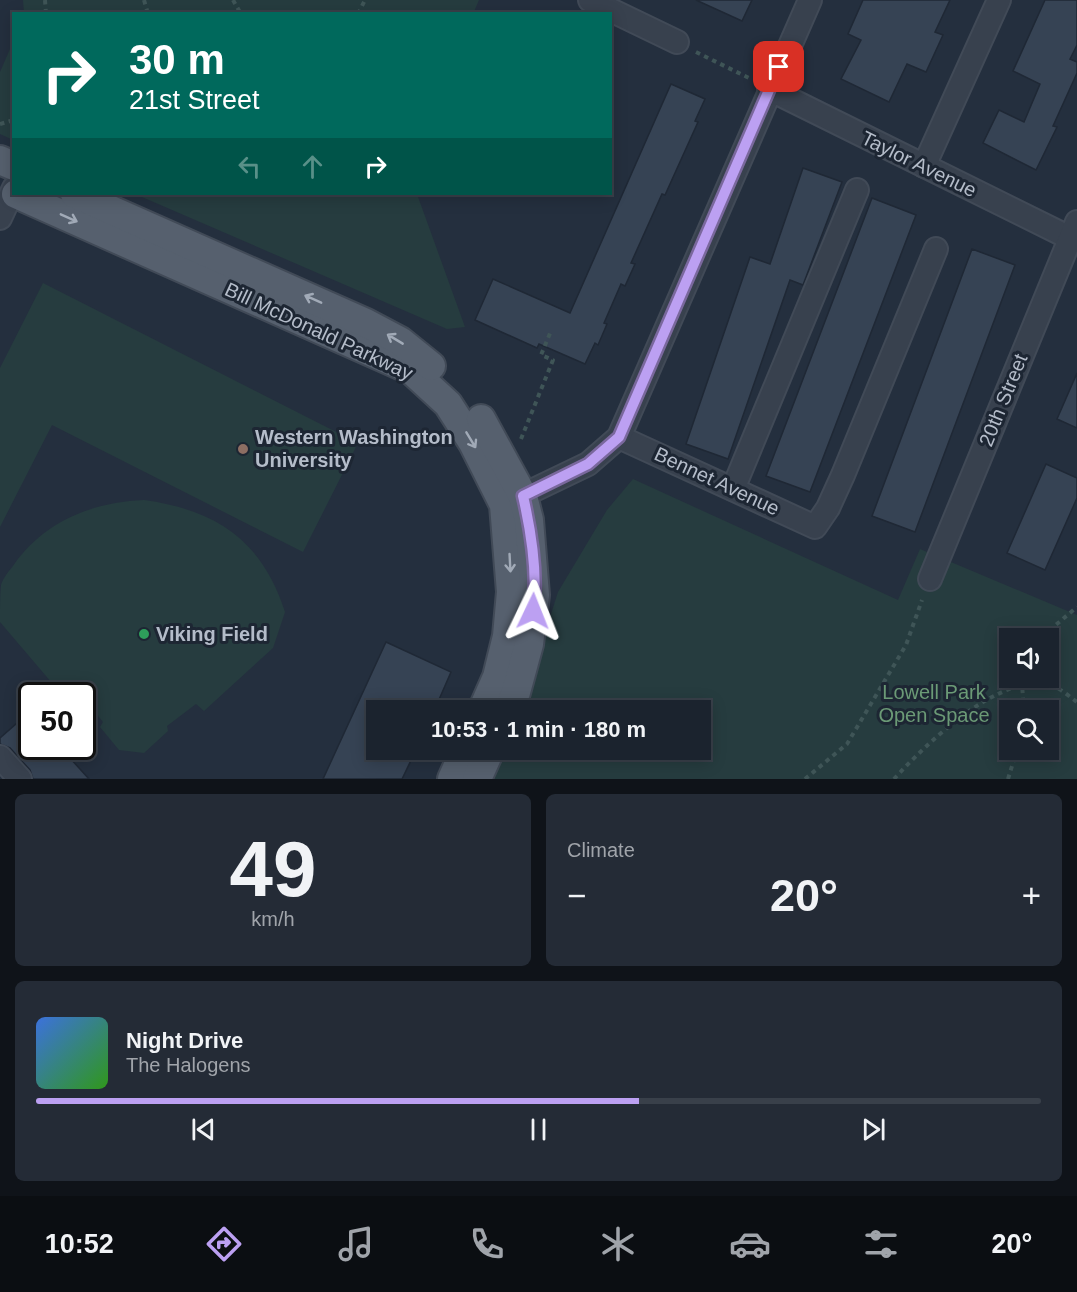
<!DOCTYPE html>
<meta charset="utf-8">
<style>
body{margin:0;font-family:Arial,sans-serif;background:#242b36;color:#f1f3f6;height:100vh;display:flex;flex-direction:column;font-size:22px;white-space:nowrap}
*{box-sizing:border-box;margin:0}
p{font-size:20px;color:#a0a4aa}
.icon{flex:none;width:33px;height:33px;fill:none;stroke:currentColor;stroke-width:2;stroke-linecap:round;stroke-linejoin:round}
.map{position:relative;height:779px;overflow:hidden}
.panel{display:flex;flex-direction:column;gap:15px;padding:15px;background:#0f1319;flex:1}
.panel>*{flex:none}
.banner{position:absolute;left:12px;top:12px;width:600px;height:183px;border-radius:0px;box-shadow:0 3px 15px #0003,0 0 0 2px #39404a;background:#00695c;color:#fff;overflow:hidden}
.tools{position:absolute;left:999px;top:628px;display:grid;gap:12px}
.tools a{display:grid;place-items:center;width:60px;height:60px;border-radius:0px;background:#1b232e;box-shadow:0 3px 15px #0003,0 0 0 2px #39404a;font-size:30px}
.speed{position:absolute;left:18px;top:682px;display:flex;gap:12px;font-size:30px;font-weight:700;text-align:center}
.speed>*{display:grid;place-content:center;width:78px;height:78px;border-radius:50%;background:#1b232e;box-shadow:0 3px 15px #0003,0 0 0 2px #39404a;line-height:1}
.speed .limit{border:3px solid #111;border-radius:9px;background:#fff;color:#111}
.pin{position:absolute;display:grid;place-items:center;width:51px;height:51px;color:#fff;margin:-26px;border-radius:12px;box-shadow:0 3px 9px #0006}
.me{position:absolute;width:66px;margin:-33px;rotate:2deg;stroke-linejoin:round;filter:drop-shadow(0 0 4px #0008)}
.turn{display:flex;align-items:center;gap:21px;height:126px;padding:0 18px;font-size:27px}
.turn .icon{width:78px;height:78px;stroke-width:2.5}
.turn b{display:block;font-size:42px;line-height:51px}
.lanes{display:flex;align-items:center;height:57px;padding:0 18px;background:#0003;justify-content:center;gap:30px;direction:ltr}
.lanes .off{opacity:.35}
.big{font-size:45px;font-weight:800;line-height:1.1}
.panel .card{flex:1;display:flex;flex-direction:column;justify-content:center;gap:9px;min-width:0;padding:0 21px;border-radius:9px;background:#242b36}
.panel .dial{align-items:center;gap:0}
.dial b{font-size:78px;line-height:1}
.song{display:flex;align-items:center;gap:18px}
.cover{width:72px;height:72px;border-radius:9px;background:linear-gradient(135deg,hsl(220 70% 55%),hsl(110 70% 35%))}
.played{height:6px;border-radius:3px;background:linear-gradient(90deg,#bca0f2 60%,#39404a 60%)}
.keys{display:flex;justify-content:space-around;direction:ltr}
.heat{display:flex;justify-content:space-between;align-items:center;font-size:33px;direction:ltr}
.panel .tiles{flex:1;display:grid;gap:15px;grid-template-columns:1fr 1fr}
.card:last-child{grid-column:span 2}
.trip{position:absolute;left:366px;top:700px;width:345px;height:60px;border-radius:0px;background:#1b232e;box-shadow:0 3px 15px #0003,0 0 0 2px #39404a;font-weight:800;line-height:60px;text-align:center}
.tab-bar{display:flex;height:96px;justify-content:space-around;align-items:center;background:#0b0e12;color:#a0a4aa}
.tab-bar .icon{width:42px;height:42px}
.tab-bar .active{color:#bca0f2}
.tab-bar b{font-size:27px;color:#f1f3f6}
.map>svg:first-child{display:block}
.green{fill:#263c3f;fill-rule:evenodd}
.building{fill:#364354;stroke:#1f2835;stroke-width:1.5}
.lines{fill:none;stroke-linecap:round;stroke-linejoin:round}
.minor-casing{stroke:#414a57;stroke-width:26}
.major-casing{stroke:#414a57;stroke-width:32}
.path{stroke:#3f5557;stroke-width:4;stroke-dasharray:4.5 4.5;stroke-linecap:butt}
.minor{stroke:#38414e;stroke-width:22}
.major{stroke:#56606e;stroke-width:28}
.oneway{stroke:#a1aab7}
.route-casing{stroke:#7a689d;stroke-width:15}
.route{stroke:#bca0f2;stroke-width:10}
.education-dot{fill:#8d6e63;stroke:#1d2633;stroke-width:2}
.leisure-dot{fill:#2e9e5b;stroke:#1d2633;stroke-width:2}
.labels{text-anchor:middle;stroke-width:6;stroke-linejoin:round;paint-order:stroke}
.street-label{font-size:20px;fill:#b4bcc9;stroke:#1d2633}
.poi-label{font-size:20px;font-weight:bold;fill:#b4bcc9;stroke:#1d2633;text-anchor:start}
.park-label{font-size:20px;fill:#6b9a76;stroke:#1d2633}
</style>
<div class="map">
<svg width="1077" height="779" viewBox="0 0 1077 779">
<rect width="100%" height="100%" fill="#242f3e"/>
<g class="green">
<polygon points="23,0 479,0 473,14 24,14"/>
<polygon points="13,42 14,140 13,140 0,134 0,72"/>
<polygon points="135,194 417,194 465,327 447,329"/>
<polygon points="43,283 358,443 303,552 52,425 0,527 0,368"/>
<path d="M633,479L898,600L920,549L1077,615V779H494L505,750H700V711H520L558,592L607,510ZM1010,639H1048V678H1010ZM1010,711H1048V750H1010Z"/>
<path d="M144,500C216,510 262,540 285,612L273,648L204,711L196,704L167,726L168,731L144,753L119,750L100,727L103,722L82,696H63L0,622C0,611 0,595 1,585C3,578 9,571 13,566C43,522 92,502 144,500Z"/>
</g>
<g class="building">
<polygon points="696,0 752,0 742,21"/>
<polygon points="863,0 950,0 935,32 943,35 926,72 907,64 889,102 841,79 861,40 848,34"/>
<polygon points="1045,0 1077,0 1077,45 1070,59 1077,62 1077,73 1053,126 1057,127 1036,170 983,143 999,110 1024,122 1040,84 1013,71"/>
<polygon points="671,84 705,99 695,121 698,122 665,195 662,194 631,263 635,264 625,286 621,284 604,323 607,324 598,345 595,343 585,364 539,344 537,348 475,320 493,279 570,313"/>
<polygon points="803,168 842,182 803,285 790,280 728,459 686,444 750,257 770,264"/>
<polygon points="872,198 916,215 810,492 766,476"/>
<polygon points="972,249 1015,265 915,532 872,516"/>
<polygon points="1077,373 1077,428 1057,419"/>
<polygon points="1046,464 1077,478 1077,498 1045,570 1007,553"/>
<polygon points="386,642 451,672 434,711 376,711 376,750 416,750 402,779 323,779"/>
<polygon points="32,710 32,747 60,747 89,779 33,779 30,770 10,748 0,744 0,738"/>
</g>
<g class="lines">
<defs>
<g id="minor">
<polyline points="590,0 677,42"/>
<polyline points="769,89 1070,238"/>
<polyline points="924,166 999,0"/>
<polyline points="0,218 14,188"/>
<polyline points="619,437 815,527 828,508 843,475 936,249"/>
<polyline points="733,489 857,190"/>
<polyline points="507,503 588,464 619,437 810,0"/>
<polyline points="930,579 1077,222"/>
<polyline points="0,757 20,779"/>
</g>
<g id="major">
<polyline points="0,160 14,166"/>
<polyline points="16,194 411,370 448,404 473,443 504,505 511,592 507,636 497,677 482,711"/>
<polyline points="75,194 366,323 400,341 431,366"/>
<polyline points="481,419 523,496 529,520 535,595 529,644 516,692 508,711"/>
<polyline points="452,779 465,750"/>
<polyline points="477,779 490,750"/>
</g>
</defs>
<use href="#minor" class="minor-casing"/>
<use href="#major" class="major-casing"/>
<g class="path">
<polyline points="45,0 46,14"/>
<polyline points="144,0 148,14"/>
<polyline points="233,0 241,14"/>
<polyline points="358,14 365,0"/>
<polyline points="696,52 751,79"/>
<polyline points="14,86 14,89"/>
<polyline points="0,124 14,120"/>
<polyline points="521,439 553,360 541,355 551,331"/>
<polyline points="1046,639 1051,629 1077,607"/>
<polyline points="1024,711 1022,684 1025,678"/>
<polyline points="805,779 847,744 906,645 922,600"/>
<path d="M894,779C926,744 1002,669 1053,686C1061,689 1070,697 1077,702"/>
<polyline points="1008,779 1017,750"/>
</g>
<use href="#minor" class="minor"/>
<use href="#major" class="major"/>
</g>
<defs><path id="oneway-shaft" d="M-6 0H5M1.5-3L5.5 0L1.5 3" fill="none" stroke-width="1.6" stroke-linecap="round" stroke-linejoin="round" transform="scale(1.5)"/></defs>
<g class="oneway">
<use href="#oneway-shaft" transform="translate(69 218) rotate(24)"/>
<use href="#oneway-shaft" transform="translate(313 299) rotate(-156)"/>
<use href="#oneway-shaft" transform="translate(395 339) rotate(-149)"/>
<use href="#oneway-shaft" transform="translate(471 440) rotate(59)"/>
<use href="#oneway-shaft" transform="translate(510 563) rotate(87)"/>
</g>
<g class="lines">
<defs>
<path id="route" d="M533,611C538,575 531,531 523,496L588,464L619,437L779,67"/>
</defs>
<use href="#route" class="route-casing"/>
<use href="#route" class="route"/>
</g>
<circle class="education-dot" cx="243" cy="449" r="6"/>
<circle class="leisure-dot" cx="144" cy="634" r="6"/>
<g class="labels">
<g class="street-label">
<text transform="translate(919 164) rotate(26)" y="7">Taylor Avenue</text>
<text transform="translate(319 331) rotate(25)" y="7">Bill McDonald Parkway</text>
<text transform="translate(1003 400) rotate(-68)" y="7">20th Street</text>
<text transform="translate(717 481) rotate(25)" y="7">Bennet Avenue</text>
</g>
<g class="poi-label">
<text x="255" y="444">Western Washington<tspan x="255" dy="23">University</tspan></text>
<text x="156" y="641">Viking Field</text>
</g>
<g class="park-label">
<text x="934" y="699">Lowell Park<tspan x="934" dy="23">Open Space</tspan></text>
</g>
</g>
</svg>
<div class="tools">
<a><svg class="icon" aria-label="sound" viewBox="0 0 24 24"><path d="M4 9h4l5-4v14l-5-4H4zM17 9q2 3 0 6"/></svg></a>
<a><svg class="icon" aria-label="search" viewBox="0 0 24 24"><circle cx="10" cy="10" r="6"/><path d="M15 15l6 6"/></svg></a>
</div>
<div class="speed"><div class="limit">50</div></div>
<div class="pin" style="left:779px;top:67px;background:#d93025"><svg class="icon" aria-label="arrive" viewBox="0 0 24 24"><path d="M6 21V4h12l-3 4 3 4H6"/></svg></div>
<svg class="me" style="left:533px;top:611px" viewBox="-20 -20 40 40"><path d="M0-17L14 15 0 8-14 15z" fill="#bca0f2" stroke="#fff" stroke-width="4"/></svg>
<div class="trip">10:53 · 1 min · 180 m</div>
<div class="banner">
<div class="turn"><svg class="icon" aria-label="right" viewBox="0 0 24 24"><path d="M7 20v-9h11M14 6l5 5-5 5"/></svg><div><b>30 m</b>21st Street</div></div>
<div class="lanes"><svg class="icon off" aria-label="left" viewBox="0 0 24 24"><path d="M17 20v-9H6M10 6l-5 5 5 5"/></svg><svg class="icon off" aria-label="ahead" viewBox="0 0 24 24"><path d="M12 20V5M6 11l6-6 6 6"/></svg><svg class="icon" aria-label="right" viewBox="0 0 24 24"><path d="M7 20v-9h11M14 6l5 5-5 5"/></svg></div>
</div>
</div>
<section class="panel">
<div class="tiles">
<div class="card dial"><b>49</b><p>km/h</p></div>
<div class="card"><p>Climate</p>
<div class="heat"><a>−</a><b class="big">20°</b><a>+</a></div>
</div>
<div class="card">
<div class="song"><i class="cover"></i><div><b>Night Drive</b><p>The Halogens</p></div></div>
<div class="played"></div>
<div class="keys"><svg class="icon" aria-label="previous" viewBox="0 0 24 24"><path d="M18 5L8 12l10 7zM5 5v14"/></svg><svg class="icon" aria-label="pause" viewBox="0 0 24 24"><path d="M8 5v14M16 5v14"/></svg><svg class="icon" aria-label="next" viewBox="0 0 24 24"><path d="M6 5l10 7-10 7zM19 5v14"/></svg></div>
</div>
</div>
</section>
<nav class="tab-bar">
<b>10:52</b>
<svg class="icon active" aria-label="directions" viewBox="0 0 24 24"><path d="M12 3l9 9-9 9-9-9zM9 14v-3h6M13 9l2 2-2 2"/></svg>
<svg class="icon" aria-label="music" viewBox="0 0 24 24"><path d="M9 18V5l10-2v13"/><circle cx="6" cy="18" r="3"/><circle cx="16" cy="16" r="3"/></svg>
<svg class="icon" aria-label="phone" viewBox="0 0 24 24"><path d="M5 4h4l2 5-3 2q2 4 5 5l2-3 5 2v4C11 20 4 13 5 4z"/></svg>
<svg class="icon" aria-label="climate" viewBox="0 0 24 24"><path d="M12 3v18M4 7l16 10M4 17L20 7"/></svg>
<svg class="icon" aria-label="car" viewBox="0 0 24 24"><path d="M5 17H2v-5l4-1 3-4h7l3 4 3 1v5h-3M9 17h6M6 11h13"/><circle cx="7" cy="17" r="2"/><circle cx="17" cy="17" r="2"/></svg>
<svg class="icon" aria-label="filters" viewBox="0 0 24 24"><path d="M4 7h16M4 17h16"/><circle cx="9" cy="7" r="2"/><circle cx="15" cy="17" r="2"/></svg>
<b>20°</b>
</nav>
